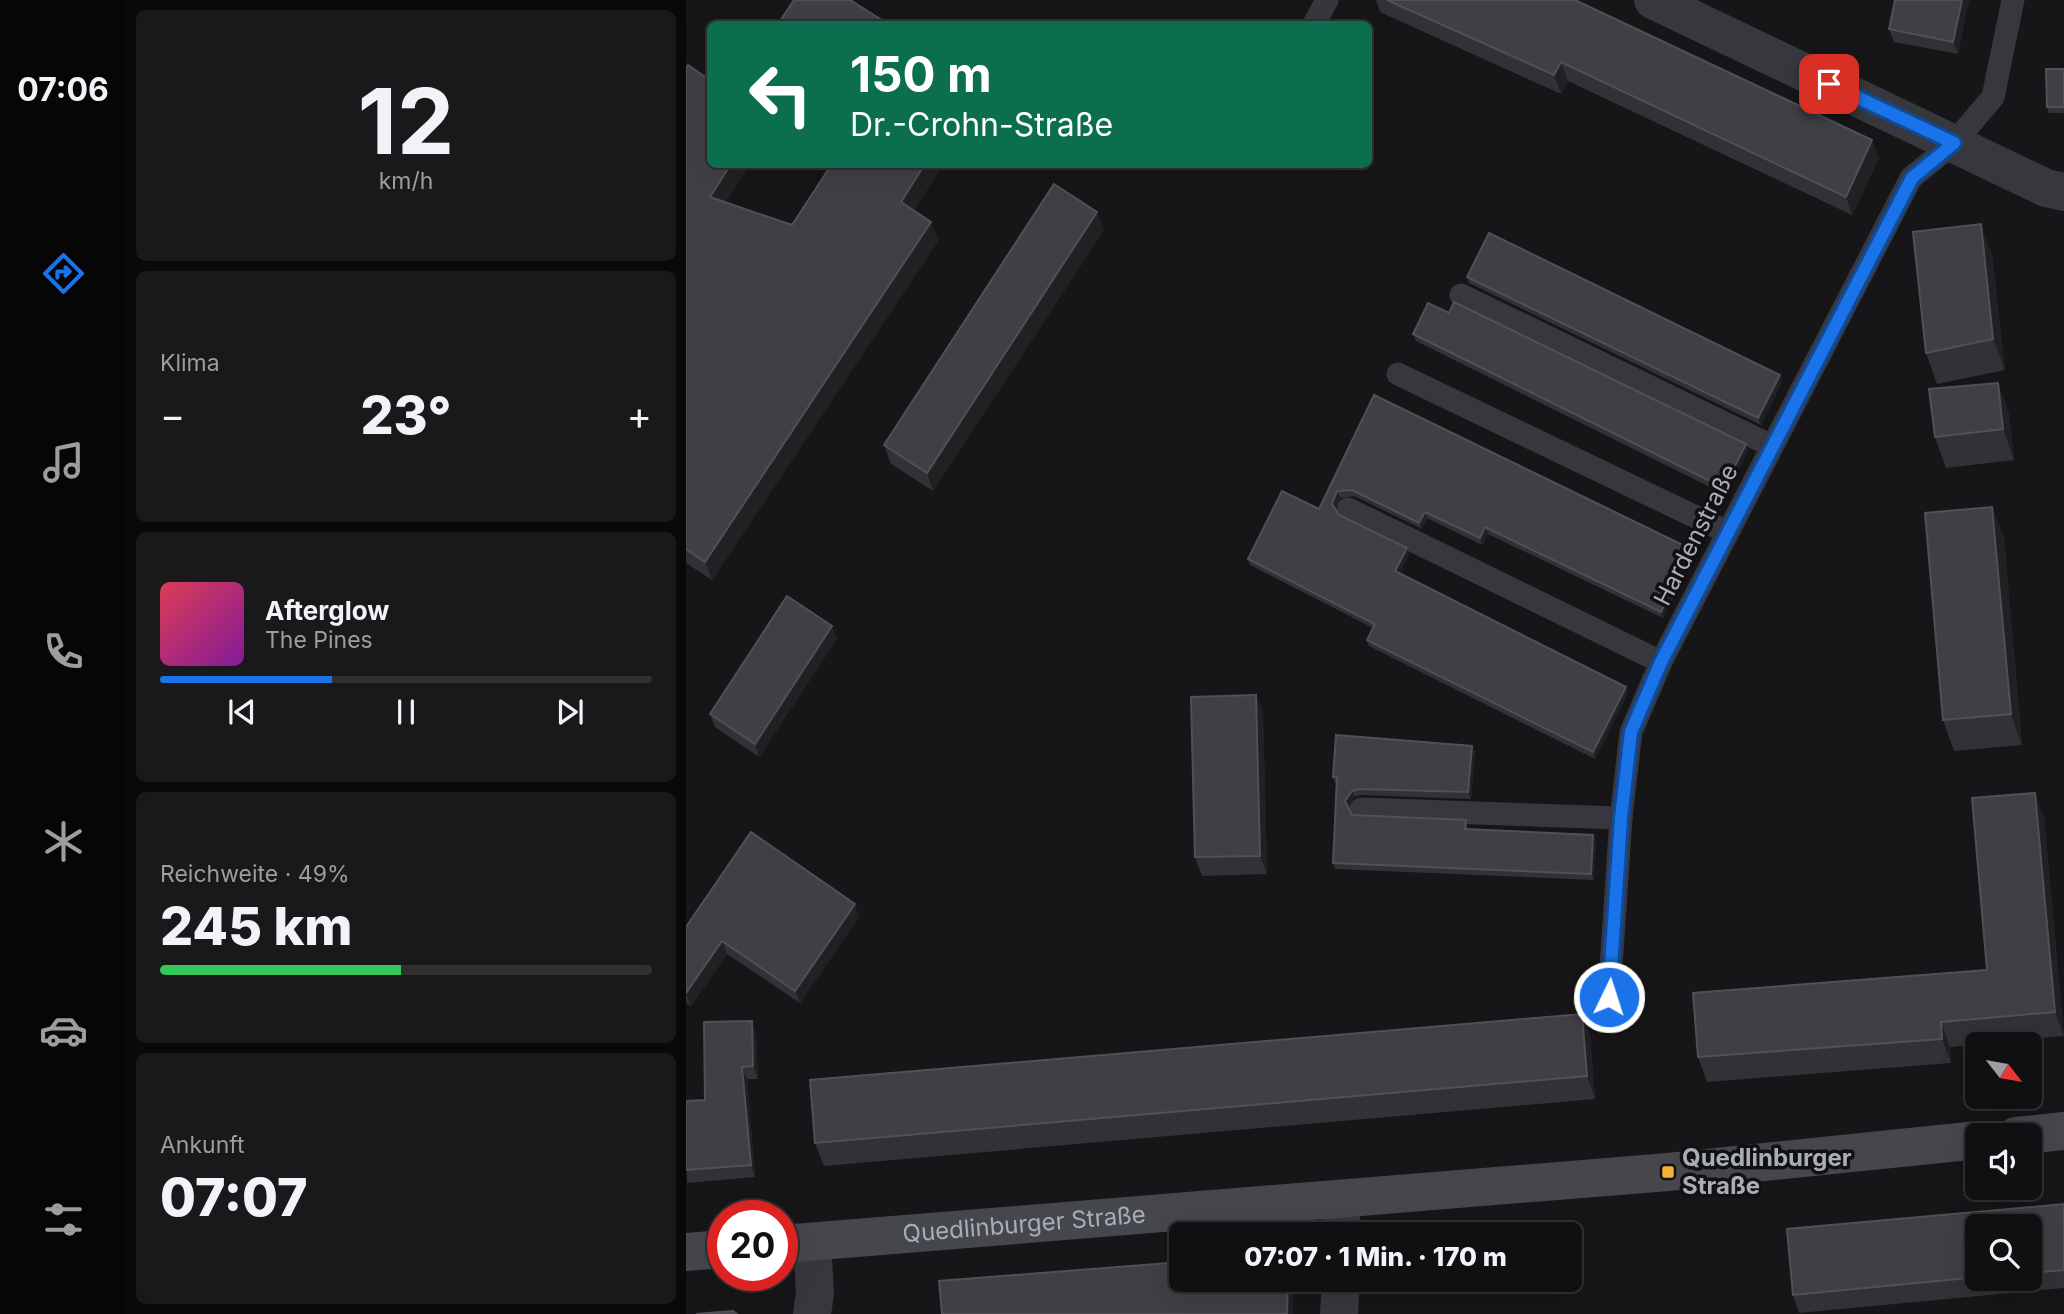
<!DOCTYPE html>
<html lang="de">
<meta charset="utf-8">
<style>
body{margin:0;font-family:Inter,sans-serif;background:#19191b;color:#f1f3f6;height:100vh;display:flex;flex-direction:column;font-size:26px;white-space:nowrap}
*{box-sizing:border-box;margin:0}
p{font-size:23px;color:#9c9d9f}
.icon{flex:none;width:38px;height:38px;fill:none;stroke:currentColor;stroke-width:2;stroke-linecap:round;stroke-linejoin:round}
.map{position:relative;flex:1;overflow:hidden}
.panel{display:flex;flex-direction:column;gap:10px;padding:10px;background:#09090a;width:560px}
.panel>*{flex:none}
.hud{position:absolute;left:21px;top:21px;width:665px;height:147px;border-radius:10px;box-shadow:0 7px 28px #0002,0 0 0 2px #303032;background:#0b6e4f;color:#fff;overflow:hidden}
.needle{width:46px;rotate:121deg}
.controls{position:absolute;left:1279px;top:1032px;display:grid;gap:14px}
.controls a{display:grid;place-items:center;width:77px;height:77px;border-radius:10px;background:#101012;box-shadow:0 7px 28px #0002,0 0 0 2px #303032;font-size:35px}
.speed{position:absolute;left:21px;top:1200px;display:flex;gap:14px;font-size:35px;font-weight:700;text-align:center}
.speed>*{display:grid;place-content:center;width:91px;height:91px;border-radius:50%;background:#101012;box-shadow:0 7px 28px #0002,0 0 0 2px #303032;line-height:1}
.speed .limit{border:10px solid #d22;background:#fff;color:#111}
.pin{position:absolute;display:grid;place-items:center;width:60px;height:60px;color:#fff;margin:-30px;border-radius:14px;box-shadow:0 4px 10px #0006}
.me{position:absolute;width:77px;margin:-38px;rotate:4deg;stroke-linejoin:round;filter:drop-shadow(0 0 5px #0008)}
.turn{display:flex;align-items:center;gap:24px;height:147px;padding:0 28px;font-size:32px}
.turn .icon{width:91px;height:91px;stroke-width:2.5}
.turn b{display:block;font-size:49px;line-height:60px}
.big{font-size:52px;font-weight:800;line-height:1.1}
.panel .widget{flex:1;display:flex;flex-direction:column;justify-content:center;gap:10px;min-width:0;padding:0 24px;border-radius:10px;background:#19191b}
.panel .dial{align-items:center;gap:0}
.dial b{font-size:91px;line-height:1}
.song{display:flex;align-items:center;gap:21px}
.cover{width:84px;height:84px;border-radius:10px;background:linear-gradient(135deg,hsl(350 70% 55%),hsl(290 70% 35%))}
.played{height:7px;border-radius:4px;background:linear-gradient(90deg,#1a73e8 35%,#303032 35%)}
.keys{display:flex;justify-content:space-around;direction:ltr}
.heat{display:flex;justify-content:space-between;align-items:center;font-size:38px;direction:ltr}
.charge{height:10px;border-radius:5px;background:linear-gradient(90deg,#34c759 49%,#303032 0)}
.trip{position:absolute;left:483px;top:1222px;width:413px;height:70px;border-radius:10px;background:#101012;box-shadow:0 7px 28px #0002,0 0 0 2px #303032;font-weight:800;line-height:70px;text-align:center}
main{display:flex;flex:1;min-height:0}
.tab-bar{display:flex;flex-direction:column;width:126px;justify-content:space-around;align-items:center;background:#060607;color:#9c9d9f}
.tab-bar .icon{width:49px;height:49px}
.tab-bar .current{color:#1a73e8}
.tab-bar b{font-size:32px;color:#f1f3f6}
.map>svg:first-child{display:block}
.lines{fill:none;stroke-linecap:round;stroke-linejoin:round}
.service{stroke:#37383d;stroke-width:23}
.minor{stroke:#37383d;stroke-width:38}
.secondary{stroke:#45474d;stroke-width:38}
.wall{fill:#323236;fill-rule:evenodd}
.shaded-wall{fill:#212124}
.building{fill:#3f3f44;stroke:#4f5156;stroke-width:2}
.route-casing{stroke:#114b97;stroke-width:18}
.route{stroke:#1a73e8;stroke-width:12}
.poi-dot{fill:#f2b134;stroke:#111113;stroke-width:2.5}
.labels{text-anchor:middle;stroke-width:7;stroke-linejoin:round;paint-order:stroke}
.street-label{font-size:24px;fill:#a8adb8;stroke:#111113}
.poi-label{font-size:24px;font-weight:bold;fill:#a8adb8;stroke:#111113;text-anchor:start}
</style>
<main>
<nav class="tab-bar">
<b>07:06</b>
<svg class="icon current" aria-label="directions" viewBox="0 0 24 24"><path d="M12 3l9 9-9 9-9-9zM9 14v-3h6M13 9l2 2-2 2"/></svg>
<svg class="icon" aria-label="music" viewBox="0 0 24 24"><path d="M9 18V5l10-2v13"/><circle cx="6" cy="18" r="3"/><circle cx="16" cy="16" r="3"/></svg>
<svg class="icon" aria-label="phone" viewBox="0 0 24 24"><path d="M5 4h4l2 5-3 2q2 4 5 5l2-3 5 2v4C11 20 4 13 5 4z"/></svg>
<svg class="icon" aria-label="climate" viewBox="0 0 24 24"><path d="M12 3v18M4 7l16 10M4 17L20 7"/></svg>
<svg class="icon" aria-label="car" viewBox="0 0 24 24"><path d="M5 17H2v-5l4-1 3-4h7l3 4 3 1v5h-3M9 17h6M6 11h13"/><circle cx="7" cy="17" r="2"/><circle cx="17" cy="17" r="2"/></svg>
<svg class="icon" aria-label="filters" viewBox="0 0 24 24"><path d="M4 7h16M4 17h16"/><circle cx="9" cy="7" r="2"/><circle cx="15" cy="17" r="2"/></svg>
</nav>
<section class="panel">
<div class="widget dial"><b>12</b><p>km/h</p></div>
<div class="widget"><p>Klima</p>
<div class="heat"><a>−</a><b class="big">23°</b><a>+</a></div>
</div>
<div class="widget">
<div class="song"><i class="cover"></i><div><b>Afterglow</b><p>The Pines</p></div></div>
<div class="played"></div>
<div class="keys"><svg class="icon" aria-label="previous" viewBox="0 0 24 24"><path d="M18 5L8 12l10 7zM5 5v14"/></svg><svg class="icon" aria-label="pause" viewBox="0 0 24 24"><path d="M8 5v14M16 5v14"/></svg><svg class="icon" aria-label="next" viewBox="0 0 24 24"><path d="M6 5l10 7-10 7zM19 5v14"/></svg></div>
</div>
<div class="widget"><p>Reichweite · 49%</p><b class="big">245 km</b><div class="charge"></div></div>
<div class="widget"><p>Ankunft</p><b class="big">07:07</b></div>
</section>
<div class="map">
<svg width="1378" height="1314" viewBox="0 0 1378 1314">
<rect width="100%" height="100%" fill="#161618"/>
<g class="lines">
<g class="service">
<polyline points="628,24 641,0"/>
<polyline points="775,295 1086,446"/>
<polyline points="712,374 1041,532"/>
<polyline points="662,509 975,662"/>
<polyline points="675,809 935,818"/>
<polyline points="923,997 935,818 945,732 975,662 1225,178 1268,143 1307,97 1327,0"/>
</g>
<g class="minor">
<polyline points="967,0 1360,188 1378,192"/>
<polyline points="654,1201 656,1234"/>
<polyline points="126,1314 129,1293 126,1242"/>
<polyline points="653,1314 655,1279"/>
</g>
<g class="secondary">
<polyline points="1330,1136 1378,1131"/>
<path id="s1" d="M96,1244L982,1172L1292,1140"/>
<polyline points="0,1252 37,1249"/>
</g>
</g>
<g class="wall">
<polygon points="690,0 889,0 1193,158 1166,215 882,81 875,94 694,12"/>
<polygon points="1209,0 1283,0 1272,54 1208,42 1203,29"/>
<polygon points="0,69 24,164 64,164 39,203 106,225 228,210 245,222 252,241 26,580 0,563"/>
<polygon points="1378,69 1378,113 1363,113 1361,107"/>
<polygon points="418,230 247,491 205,464 198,445"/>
<polygon points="1306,255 1319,370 1251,384 1240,353"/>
<polygon points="781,277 1096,382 1075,425 783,283"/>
<polygon points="763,313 1062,450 1040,495 730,341 727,334"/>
<polygon points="1312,383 1323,414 1328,460 1260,468 1249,437"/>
<polygon points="688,395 1008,556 977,618 802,534 796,545 741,518 736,529 668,496 654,498 649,509 653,515 723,554 713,574 942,693 909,759 683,646 681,640 687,628 564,565 562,559 633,509"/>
<polygon points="1306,507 1318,538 1336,745 1268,751 1257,720"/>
<polygon points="146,626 151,639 73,757 29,727 24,714"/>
<polygon points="570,695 577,714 581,874 516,876 509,857"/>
<polygon points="789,752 785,799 675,795 668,797 662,807 666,815 780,820 782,829 907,835 910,841 908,880 649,869 647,863 651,783 649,783 647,777"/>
<polygon points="1358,817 1378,1036 1264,1047 1265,1063 1021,1082 1012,1057 1301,970"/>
<polygon points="173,917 114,1003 41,954 5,1006 0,1003 0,927"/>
<polygon points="896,1014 904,1037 909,1099 138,1166 129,1143"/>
<polygon points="70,1034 72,1079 61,1079 69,1177 1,1183 0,1101 19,1100"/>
<path d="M1378,1204V1288L1113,1313L1107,1295L1101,1229ZM1292,1227H1344V1279H1292Z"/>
</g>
<g class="shaded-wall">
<polygon points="1276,0 1283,0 1272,54 1267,42"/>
<polygon points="875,62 882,81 875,94 868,75"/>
<polygon points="1186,140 1193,158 1166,215 1160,197"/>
<polygon points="45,164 64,164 31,216 24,197"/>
<polygon points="239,164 258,164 222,220 215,202"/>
<polygon points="411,212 418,230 247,491 241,473"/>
<polygon points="245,222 252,241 26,580 19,562"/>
<polygon points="1295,224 1306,255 1319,370 1307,339"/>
<polygon points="1094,375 1096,382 1075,425 1072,418"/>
<polygon points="1312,383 1323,414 1328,460 1317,429"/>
<polygon points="1060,444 1062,450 1040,495 1038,488"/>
<polygon points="651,491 654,498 648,511 646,504"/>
<polygon points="1306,507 1318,538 1336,745 1325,714"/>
<polygon points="739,512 741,518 736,529 733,523"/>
<polygon points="799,527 802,534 796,545 794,538"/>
<polygon points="721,548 723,554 711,578 709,571"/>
<polygon points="1005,549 1008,556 977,618 975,612"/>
<polygon points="146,626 151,639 73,757 69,744"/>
<polygon points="940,687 942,693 909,759 907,752"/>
<polygon points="570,695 577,714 581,874 574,856"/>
<polygon points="786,746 789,752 785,799 782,792"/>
<polygon points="666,791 668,797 661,808 659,801"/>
<polygon points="1349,793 1358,817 1378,1036 1369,1012"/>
<polygon points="907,835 910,841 908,880 905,874"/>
<polygon points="169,904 173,917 114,1003 109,991"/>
<polygon points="36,941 41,954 5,1006 0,993"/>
<polygon points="896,1014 904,1037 909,1099 901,1076"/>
<polygon points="66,1021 70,1034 72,1079 67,1066"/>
<polygon points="1255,1022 1264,1047 1265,1063 1256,1039"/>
<polygon points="56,1067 61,1079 69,1177 65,1165"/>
<polygon points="602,1279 608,1279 607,1314 601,1314"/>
</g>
<g class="building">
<polygon points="108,0 164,0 202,24 92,24"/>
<polygon points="701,0 889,0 1186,140 1160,197 875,62 868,75"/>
<polygon points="1209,0 1276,0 1267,42 1203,29"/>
<polygon points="2,65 24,80 24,164 45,164 24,197 106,225 146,164 239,164 215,202 245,222 19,562 0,549 0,69"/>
<polygon points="1360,69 1378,69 1378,107 1361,107"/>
<polygon points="368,184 411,212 241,473 198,445"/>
<polygon points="1295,224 1307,339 1240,353 1227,232"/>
<polygon points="803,233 1094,375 1072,418 781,277"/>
<polygon points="768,302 1060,444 1038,488 727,334 742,303 763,313"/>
<polygon points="1312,383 1317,429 1249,437 1243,389"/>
<polygon points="688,395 1005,549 975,612 799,527 794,538 739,512 733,523 666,490 651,491 646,504 653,515 721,548 709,571 940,687 907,752 681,640 689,624 562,559 596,491 633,509"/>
<polygon points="1306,507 1325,714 1257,720 1239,513"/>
<polygon points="101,596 146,626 69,744 24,714"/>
<polygon points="570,695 574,856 509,857 505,697"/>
<polygon points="650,735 786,746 782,792 672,789 666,791 659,801 666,815 780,820 779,829 907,835 905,874 647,863 651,777 647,777"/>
<polygon points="1349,793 1369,1012 1255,1022 1256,1039 1012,1057 1007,993 1301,970 1286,798"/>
<polygon points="65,832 169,904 109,991 36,941 0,993 0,927"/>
<polygon points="896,1014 901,1076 129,1143 124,1080"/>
<polygon points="66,1021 67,1066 56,1067 65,1165 0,1170 0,1101 19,1100 18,1022"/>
<polygon points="1378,1204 1378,1270 1344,1273 1344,1227 1292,1227 1292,1277 1107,1295 1101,1229"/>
<polygon points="495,1262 495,1279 602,1279 601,1314 256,1314 253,1281"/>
<polygon points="47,1311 51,1314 10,1314"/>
</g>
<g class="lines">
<defs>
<polyline id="route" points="923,997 935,818 945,732 975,662 1226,178 1268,143 1143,84"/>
</defs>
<use href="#route" class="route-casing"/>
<use href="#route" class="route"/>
</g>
<rect class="poi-dot" x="975" y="1165" width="14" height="14" rx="3.5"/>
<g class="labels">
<g class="street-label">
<text transform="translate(1010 535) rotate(-63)" y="8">Hardenstraße</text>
<text dy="8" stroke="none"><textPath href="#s1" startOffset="243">Quedlinburger Straße</textPath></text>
</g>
<g class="poi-label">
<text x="996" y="1166">Quedlinburger<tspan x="996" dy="28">Straße</tspan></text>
</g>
</g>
</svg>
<div class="controls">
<a><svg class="needle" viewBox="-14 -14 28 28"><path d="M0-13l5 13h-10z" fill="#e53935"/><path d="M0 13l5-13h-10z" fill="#9c9d9f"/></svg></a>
<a><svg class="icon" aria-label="sound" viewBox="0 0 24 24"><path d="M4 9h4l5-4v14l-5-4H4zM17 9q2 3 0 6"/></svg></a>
<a><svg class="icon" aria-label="search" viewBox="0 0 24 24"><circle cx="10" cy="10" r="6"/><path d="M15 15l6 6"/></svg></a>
</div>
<div class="speed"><div class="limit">20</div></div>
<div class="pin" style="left:1143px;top:84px;background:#d93025"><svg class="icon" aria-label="arrive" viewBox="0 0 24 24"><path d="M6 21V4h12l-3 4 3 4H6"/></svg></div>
<svg class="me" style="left:923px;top:997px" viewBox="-20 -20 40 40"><circle r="17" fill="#1a73e8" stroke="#fff" stroke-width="3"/><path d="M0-11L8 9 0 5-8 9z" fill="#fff"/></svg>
<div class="trip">07:07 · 1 Min. · 170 m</div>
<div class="hud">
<div class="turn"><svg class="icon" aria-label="left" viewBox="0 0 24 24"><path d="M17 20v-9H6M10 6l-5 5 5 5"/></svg><div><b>150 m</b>Dr.-Crohn-Straße</div></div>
</div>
</div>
</main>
